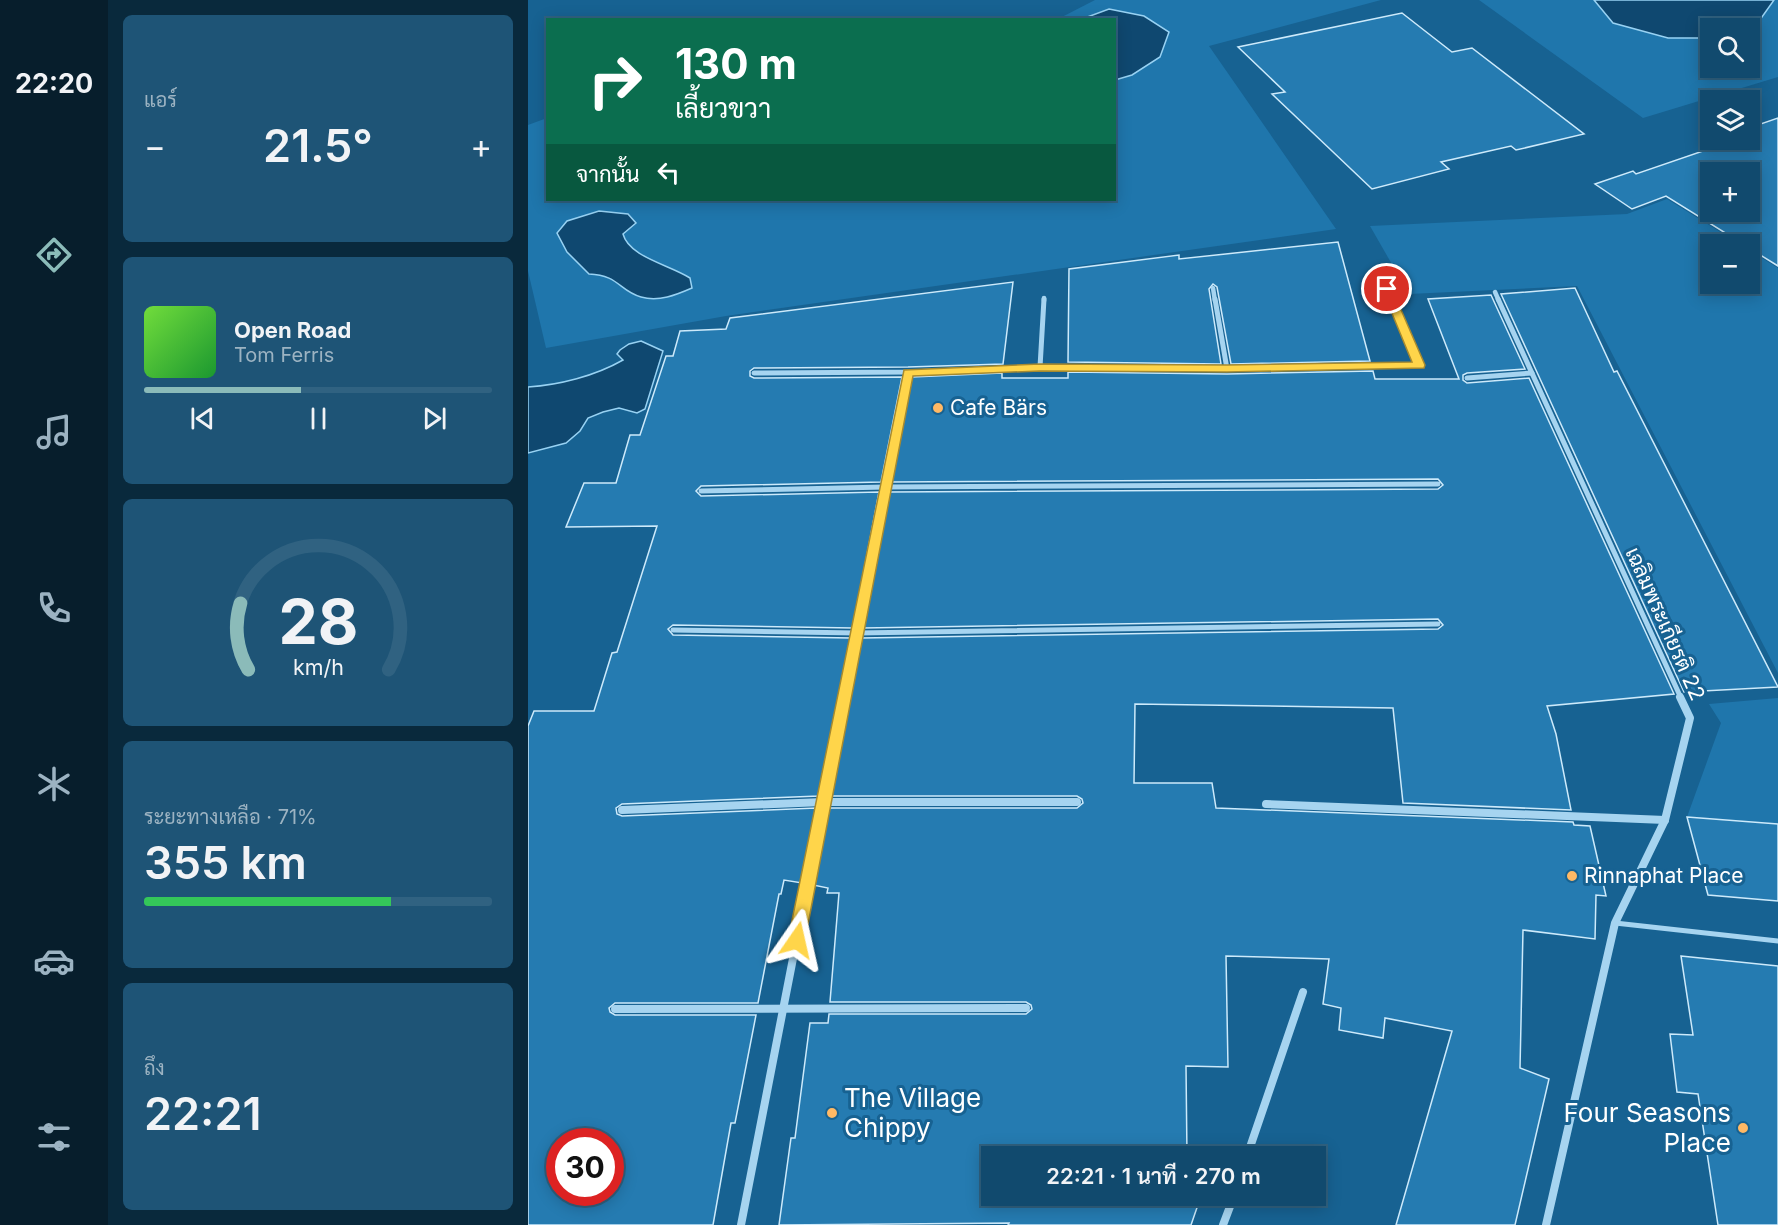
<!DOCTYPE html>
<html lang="th">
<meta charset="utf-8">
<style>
body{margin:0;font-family:Inter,Sarabun,sans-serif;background:#1e5476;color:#f1f3f6;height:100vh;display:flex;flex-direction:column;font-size:22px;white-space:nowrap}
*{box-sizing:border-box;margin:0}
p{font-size:20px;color:#9cb3c2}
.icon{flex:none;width:33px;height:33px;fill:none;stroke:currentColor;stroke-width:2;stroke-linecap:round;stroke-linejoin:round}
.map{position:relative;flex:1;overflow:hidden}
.panel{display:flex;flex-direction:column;gap:15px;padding:15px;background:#09293c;width:420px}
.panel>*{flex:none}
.hud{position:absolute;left:18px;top:18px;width:570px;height:183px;border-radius:0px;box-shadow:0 3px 15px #0003,0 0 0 2px #306281;background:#0b6e4f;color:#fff;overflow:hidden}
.buttons{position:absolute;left:1172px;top:18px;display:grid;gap:12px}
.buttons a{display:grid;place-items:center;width:60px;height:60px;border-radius:0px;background:#114a6e;box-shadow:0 3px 15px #0003,0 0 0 2px #306281;font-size:30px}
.speed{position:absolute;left:18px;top:1128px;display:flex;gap:12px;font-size:30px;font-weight:700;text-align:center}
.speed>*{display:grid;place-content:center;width:78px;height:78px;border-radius:50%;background:#114a6e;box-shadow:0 3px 15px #0003,0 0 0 2px #306281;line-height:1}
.speed .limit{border:9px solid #d22;background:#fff;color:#111}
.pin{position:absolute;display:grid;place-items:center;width:51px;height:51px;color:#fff;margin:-26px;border:3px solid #fff;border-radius:50%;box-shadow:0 2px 6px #0007}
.me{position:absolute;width:66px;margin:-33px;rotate:11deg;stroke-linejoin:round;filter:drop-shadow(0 0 4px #0008)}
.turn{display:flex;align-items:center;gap:21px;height:126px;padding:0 30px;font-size:27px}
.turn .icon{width:78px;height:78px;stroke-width:2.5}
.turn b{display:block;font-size:42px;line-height:51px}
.then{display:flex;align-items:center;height:57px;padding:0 30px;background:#0003;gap:12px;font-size:22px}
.big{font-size:45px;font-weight:600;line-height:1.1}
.panel .card{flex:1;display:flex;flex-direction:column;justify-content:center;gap:9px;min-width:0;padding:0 21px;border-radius:9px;background:#1e5476}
.panel .dial{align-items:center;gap:0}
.dial svg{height:156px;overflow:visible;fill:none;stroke:#306281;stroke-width:7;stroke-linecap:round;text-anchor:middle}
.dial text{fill:#f1f3f6;stroke:none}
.song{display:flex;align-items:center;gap:18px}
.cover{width:72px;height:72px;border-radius:9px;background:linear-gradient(135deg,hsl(100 70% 55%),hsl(130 70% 35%))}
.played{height:6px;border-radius:3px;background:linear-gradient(90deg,#8bbbb9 45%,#306281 45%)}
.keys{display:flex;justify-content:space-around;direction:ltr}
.heat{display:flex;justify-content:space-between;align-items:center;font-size:33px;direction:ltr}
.charge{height:9px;border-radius:4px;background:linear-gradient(90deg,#34c759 71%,#306281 0)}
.trip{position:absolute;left:453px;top:1146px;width:345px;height:60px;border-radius:0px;background:#114a6e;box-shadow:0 3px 15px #0003,0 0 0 2px #306281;font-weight:600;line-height:60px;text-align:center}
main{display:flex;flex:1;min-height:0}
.tab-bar{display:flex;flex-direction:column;width:108px;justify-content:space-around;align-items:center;background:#071e2c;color:#9cb3c2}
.tab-bar .icon{width:42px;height:42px}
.tab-bar .current{color:#8bbbb9}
.tab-bar b{font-size:27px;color:#f1f3f6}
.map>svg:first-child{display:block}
.green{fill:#1f76ac;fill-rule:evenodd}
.water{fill:#0f4870;stroke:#98d2f3;stroke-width:1.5}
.building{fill:#257bb1;stroke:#cdeafb;stroke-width:1.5;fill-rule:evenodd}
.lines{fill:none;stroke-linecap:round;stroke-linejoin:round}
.lane{stroke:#a6d4f0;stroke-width:5}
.street-far2{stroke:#a6d4f0;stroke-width:4.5}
.street-far1{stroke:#a6d4f0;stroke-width:5}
.street{stroke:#a6d4f0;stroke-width:8}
.route{fill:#ffd54a;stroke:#a68a30;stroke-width:1.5}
.poi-dot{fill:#ffb965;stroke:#176292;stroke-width:2}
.labels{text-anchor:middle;stroke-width:6;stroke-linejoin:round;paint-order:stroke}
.poi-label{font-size:21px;fill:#fff;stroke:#176292;text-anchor:start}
.street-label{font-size:21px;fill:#fff;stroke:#176292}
.near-poi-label{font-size:26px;fill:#fff;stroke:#176292;text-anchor:start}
</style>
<main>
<nav class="tab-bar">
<b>22:20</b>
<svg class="icon current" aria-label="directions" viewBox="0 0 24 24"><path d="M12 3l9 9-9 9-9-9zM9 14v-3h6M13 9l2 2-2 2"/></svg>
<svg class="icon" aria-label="music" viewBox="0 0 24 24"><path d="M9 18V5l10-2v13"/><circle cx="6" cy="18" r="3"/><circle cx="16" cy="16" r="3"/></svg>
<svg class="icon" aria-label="phone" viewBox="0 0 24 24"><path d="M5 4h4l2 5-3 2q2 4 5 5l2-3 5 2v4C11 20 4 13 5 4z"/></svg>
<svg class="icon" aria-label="climate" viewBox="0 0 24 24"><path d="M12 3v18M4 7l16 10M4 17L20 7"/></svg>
<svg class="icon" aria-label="car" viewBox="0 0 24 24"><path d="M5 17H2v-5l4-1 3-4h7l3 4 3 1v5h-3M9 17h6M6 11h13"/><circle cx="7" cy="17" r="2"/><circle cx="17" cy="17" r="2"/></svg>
<svg class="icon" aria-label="filters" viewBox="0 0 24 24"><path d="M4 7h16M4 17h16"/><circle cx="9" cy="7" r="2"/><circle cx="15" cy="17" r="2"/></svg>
</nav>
<section class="panel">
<div class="card"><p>แอร์</p>
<div class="heat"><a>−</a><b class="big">21.5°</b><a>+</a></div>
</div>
<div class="card">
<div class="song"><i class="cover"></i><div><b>Open Road</b><p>Tom Ferris</p></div></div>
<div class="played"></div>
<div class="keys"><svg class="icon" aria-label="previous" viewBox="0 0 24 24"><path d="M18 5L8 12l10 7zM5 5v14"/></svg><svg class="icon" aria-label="pause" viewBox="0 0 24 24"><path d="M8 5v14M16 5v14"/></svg><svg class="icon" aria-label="next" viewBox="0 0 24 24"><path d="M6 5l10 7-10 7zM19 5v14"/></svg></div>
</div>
<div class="card dial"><svg viewBox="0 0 100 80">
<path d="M14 69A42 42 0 1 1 86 69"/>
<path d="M14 69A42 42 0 0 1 10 35" stroke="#8bbbb9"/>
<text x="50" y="56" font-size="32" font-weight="700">28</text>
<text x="50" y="72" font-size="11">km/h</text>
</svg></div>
<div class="card"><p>ระยะทางเหลือ · 71%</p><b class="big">355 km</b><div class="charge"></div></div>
<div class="card"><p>ถึง</p><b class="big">22:21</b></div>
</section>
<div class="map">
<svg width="1250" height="1225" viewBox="0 0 1250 1225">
<rect width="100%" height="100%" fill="#176292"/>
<g class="green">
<polygon points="567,0 853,0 681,46 808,229 198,316 18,348 0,271 0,125 19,118 20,200 586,200 586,20 530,19"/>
<path d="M951,0H1250V77L1115,118ZM1182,28H1221V68H1182Z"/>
<polygon points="1139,199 1212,244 1182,244 1182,284 1221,284 1221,250 1250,268 1250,673 1049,286 881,294 842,226 1099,214"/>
<polygon points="1250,698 1250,824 1159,817 1193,723 1181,704"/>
</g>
<g class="water">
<polygon points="1066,0 1246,0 1229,24 1212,28 1182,28 1182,37 1180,38 1140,38 1085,23"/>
<polygon points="581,9 616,16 641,32 632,57 604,75 587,80 586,20 554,19"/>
<path d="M71,211L100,214L108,223L95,234C101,257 142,265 162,278L164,288C148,295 131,302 113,297C91,291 91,275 61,274L39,252L29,233L39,221Z"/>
<path d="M113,341L135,351L117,409L109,413L91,408L75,412L60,418L52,431L38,443L0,453V387C31,385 67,376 95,360L89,354L92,350L101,344Z"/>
</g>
<g class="building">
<polygon points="874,13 924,52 944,48 1056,134 988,150 983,146 913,162 921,169 844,189 744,94 757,92 710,47"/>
<path d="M1250,118V266L1221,248V244H1215L1138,196L1104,209L1067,184L1105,171L1108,174L1207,140H1221V128ZM1182,172H1221V212H1182Z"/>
<polygon points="810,242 842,361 703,364 689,287 685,284 681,289 693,364 540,362 541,269 651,255 651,259"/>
<path d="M485,282L475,364L380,367L226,368L222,371V376L226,378L374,377L353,482L173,486L168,491L173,496L351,492L325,628L145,625L140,629L145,635L323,638L291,796L94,804L88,808L89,814L94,816L288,808L274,883L256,880L253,894H251L230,1003H87L81,1008L82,1012L87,1015H228L207,1123H203L185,1225H0V726L6,711H66L84,653L89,652L129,526L38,527L56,483H88L102,435H112L138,356H145L152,331L198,329L202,318ZM32,1142H82V1192H32Z"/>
<polygon points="1047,288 1086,372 1089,371 1250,687 1156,692 973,294"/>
<polygon points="963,295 997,369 939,373 935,375 935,380 939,383 1001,378 1146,694 1019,706 1028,734 1043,810 875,803 865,708 607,704 606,783 684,783 688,808 1045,822 1046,825 1062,826 1078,896 1068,895 1067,939 995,930 992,1068 1021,1079 987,1225 868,1225 924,1031 857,1018 855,1038 811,1030 813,1008 795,1004 801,959 698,956 700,1067 658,1066 659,1156 464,1156 464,1196 673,1196 663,1225 480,1225 481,1223 251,1225 263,1138 267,1138 282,1023 300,1023 301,1014 498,1014 504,1009 503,1005 498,1002 302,1002 311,893 299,893 300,888 285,885 300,808 549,808 555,803 554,799 549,796 303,796 333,638 910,629 915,625 910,619 335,628 361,492 910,489 915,485 910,479 363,482 384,377 474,373 474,378 540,378 540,372 699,374 845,371 847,379 931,379 900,299"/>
<polygon points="1159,817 1250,824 1250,901 1180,895"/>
<polygon points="1153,956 1250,966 1250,1225 1190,1225 1170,1094 1149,1092 1142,1034 1165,1035"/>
</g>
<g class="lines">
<polyline class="lane" points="1087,923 1250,941"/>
<g class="street-far2">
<polyline points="685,288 687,301"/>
<polyline points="859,289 864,301"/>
<polyline points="967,292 971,301"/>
<polyline points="516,301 516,298"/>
</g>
<g class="street-far1">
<polyline points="687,299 699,369"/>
<polyline points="970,299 1153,698"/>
<polyline points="512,367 516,299"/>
<polyline points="226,373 380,372 512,367 699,369 892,365 863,299"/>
<polyline points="939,378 1004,373"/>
<polyline points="173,491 357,487 910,484"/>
<polyline points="145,630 329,633 910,624"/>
<polyline points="316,698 380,372"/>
</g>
<g class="street">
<polyline points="738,804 1137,820"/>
<polyline points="94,810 295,802 549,802"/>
<polyline points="87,1009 498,1008"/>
<polyline points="719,1156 775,992"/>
<polyline points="213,1225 316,697"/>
<polyline points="695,1225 706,1196"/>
<polyline points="1018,1225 1087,923 1137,820 1162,718 1152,697"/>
</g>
</g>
<polygon class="route" points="859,286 864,289 897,365 896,368 699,372 512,371 385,376 277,940 275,946 269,948 263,946 260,940 376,370 512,364 699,365 884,362 854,289"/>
<g class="poi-dot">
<circle cx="410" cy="408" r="6"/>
<circle cx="1044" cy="876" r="6"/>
<circle cx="304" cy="1113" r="6"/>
<circle cx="1215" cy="1128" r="6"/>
</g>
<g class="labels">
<g class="poi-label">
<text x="422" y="415">Cafe Bärs</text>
<text x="1056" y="883">Rinnaphat Place</text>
</g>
<g class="street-label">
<text transform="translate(1137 624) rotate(66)" y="7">เฉลิมพระเกียรติ 22</text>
</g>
<g class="near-poi-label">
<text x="316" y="1107">The Village<tspan x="316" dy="30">Chippy</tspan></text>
<text x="1203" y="1122" text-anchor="end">Four Seasons<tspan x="1203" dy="30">Place</tspan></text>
</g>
</g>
</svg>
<div class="buttons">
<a><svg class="icon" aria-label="search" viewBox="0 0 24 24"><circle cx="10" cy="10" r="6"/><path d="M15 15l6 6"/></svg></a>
<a><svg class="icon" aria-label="layers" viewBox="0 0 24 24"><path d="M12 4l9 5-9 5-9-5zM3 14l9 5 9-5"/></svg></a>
<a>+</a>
<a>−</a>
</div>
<div class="speed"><div class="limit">30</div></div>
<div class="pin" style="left:859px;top:289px;background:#d93025"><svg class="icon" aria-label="arrive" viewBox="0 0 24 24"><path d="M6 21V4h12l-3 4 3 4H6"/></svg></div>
<svg class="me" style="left:269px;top:940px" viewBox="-20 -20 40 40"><path d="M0-17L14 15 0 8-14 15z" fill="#ffd54a" stroke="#fff" stroke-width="4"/></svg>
<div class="trip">22:21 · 1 นาที · 270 m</div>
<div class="hud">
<div class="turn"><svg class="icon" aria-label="right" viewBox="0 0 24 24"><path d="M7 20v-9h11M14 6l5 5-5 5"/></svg><div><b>130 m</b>เลี้ยวขวา</div></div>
<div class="then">จากนั้น<svg class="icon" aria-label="left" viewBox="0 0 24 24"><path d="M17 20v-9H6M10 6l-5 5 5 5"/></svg></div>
</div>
</div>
</main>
